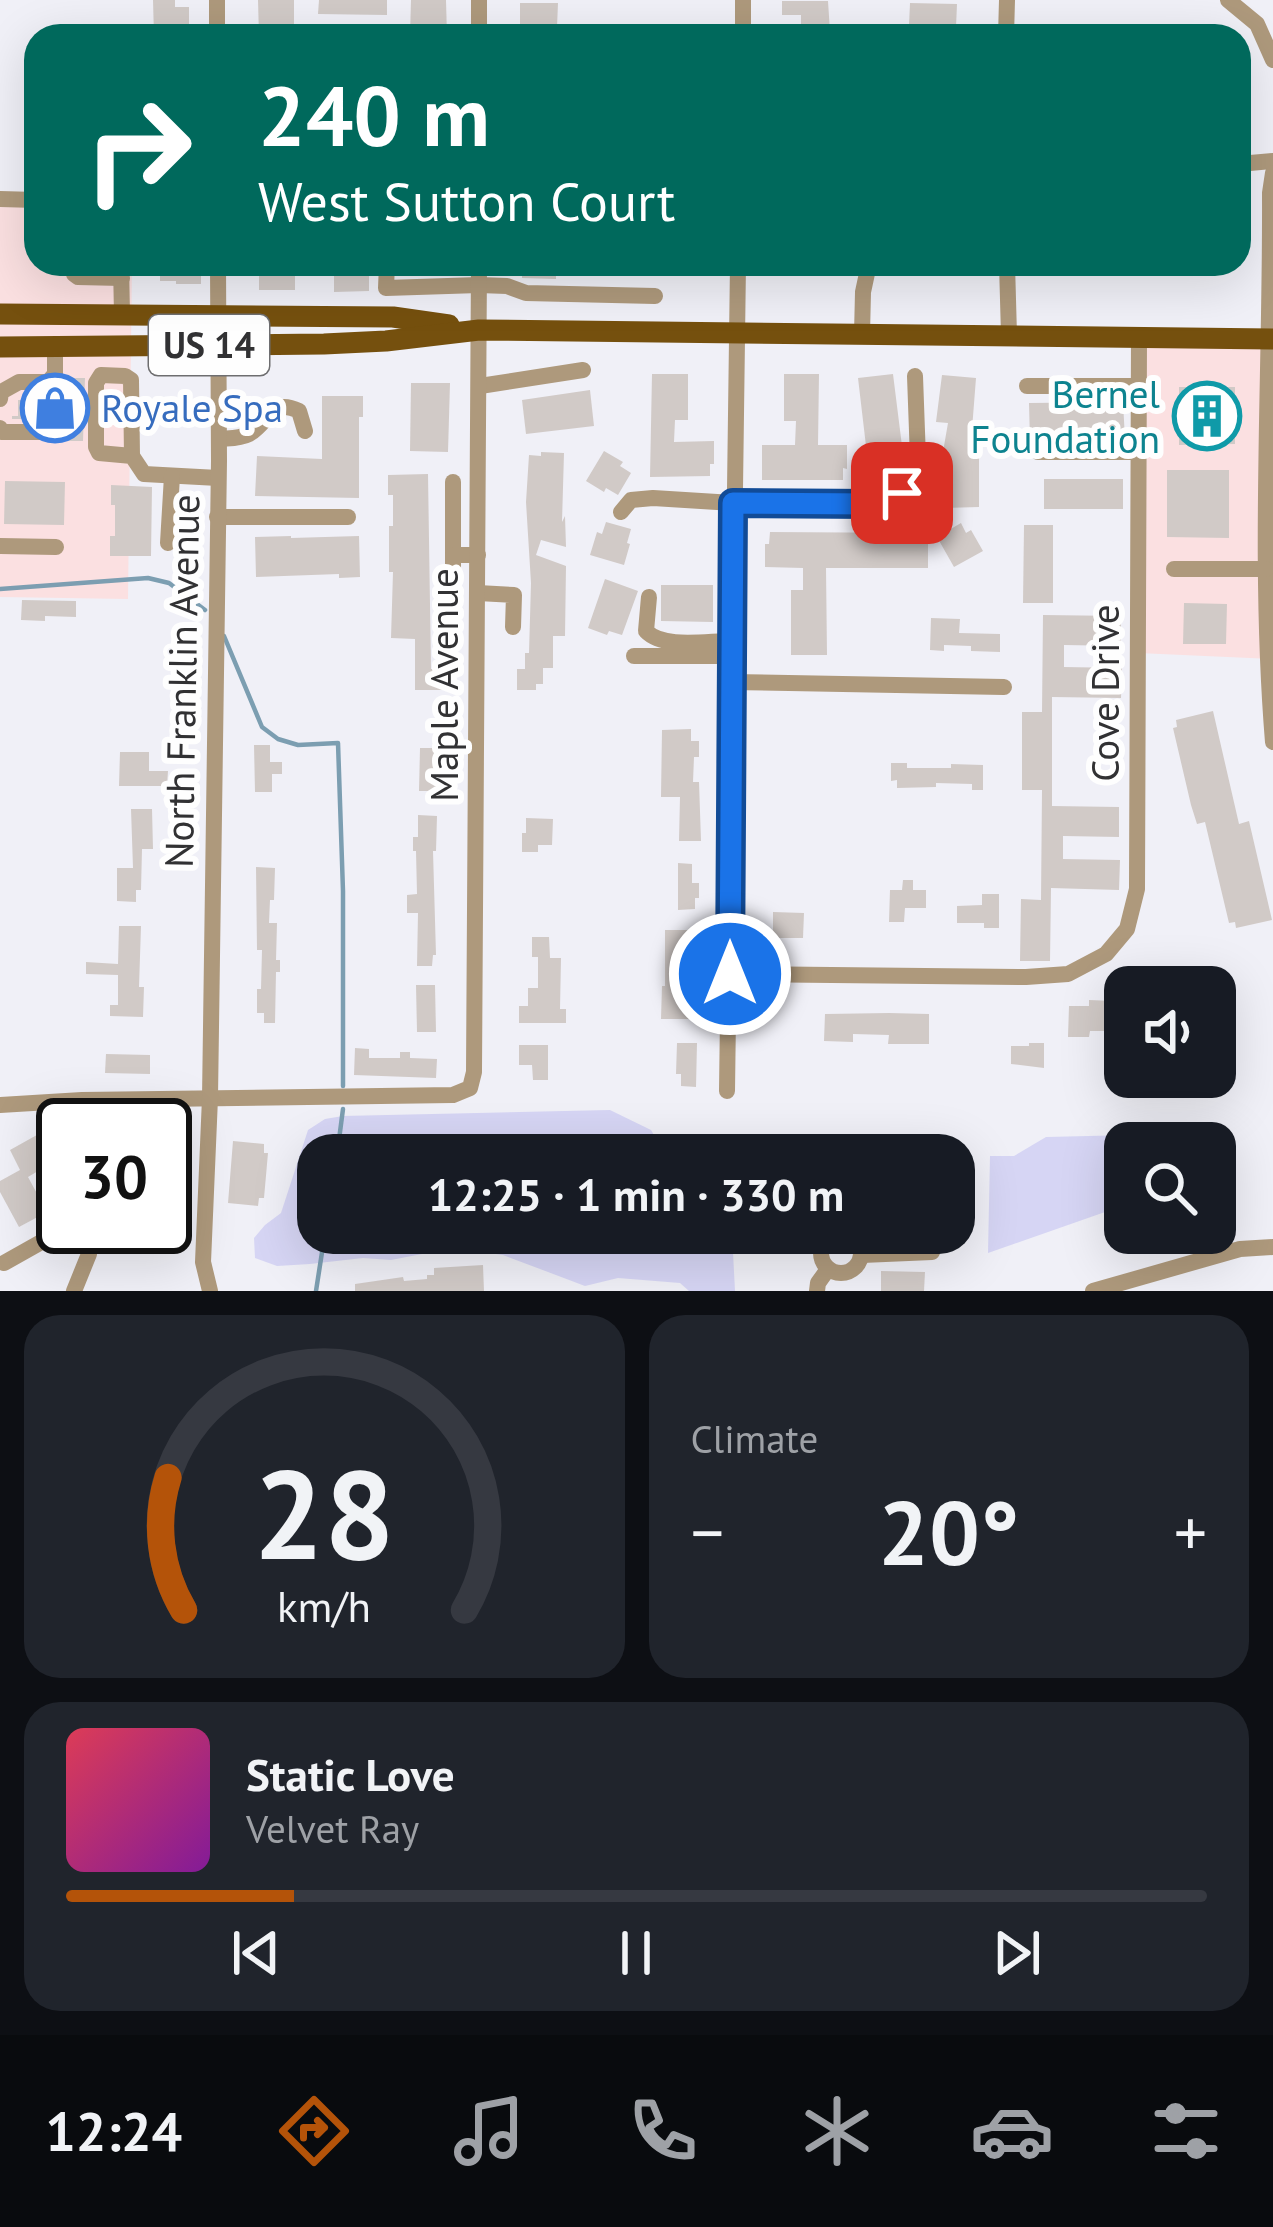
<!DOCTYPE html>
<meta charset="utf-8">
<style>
body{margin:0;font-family:"PT Sans",sans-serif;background:#20242c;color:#f1f3f6;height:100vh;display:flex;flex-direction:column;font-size:45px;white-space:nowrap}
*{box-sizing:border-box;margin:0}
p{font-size:39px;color:#9ea1a6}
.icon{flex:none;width:66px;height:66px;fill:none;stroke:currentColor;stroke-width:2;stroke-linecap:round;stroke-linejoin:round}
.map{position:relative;height:1291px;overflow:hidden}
.panel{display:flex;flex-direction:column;gap:24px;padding:24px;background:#0d0f14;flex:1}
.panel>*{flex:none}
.guide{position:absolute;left:24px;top:24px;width:1227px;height:252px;border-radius:36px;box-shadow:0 12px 48px #0002;background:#00695c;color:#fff;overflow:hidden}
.controls{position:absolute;left:1104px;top:966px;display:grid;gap:24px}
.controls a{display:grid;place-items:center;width:132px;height:132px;border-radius:24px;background:#171b24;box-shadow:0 12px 48px #0002;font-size:60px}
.speed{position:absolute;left:36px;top:1098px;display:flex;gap:24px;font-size:60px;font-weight:700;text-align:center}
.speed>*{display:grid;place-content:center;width:156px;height:156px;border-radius:50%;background:#171b24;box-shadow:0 12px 48px #0002;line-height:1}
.speed .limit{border:6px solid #111;border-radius:18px;background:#fff;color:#111}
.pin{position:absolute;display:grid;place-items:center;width:102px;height:102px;color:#fff;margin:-51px;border-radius:24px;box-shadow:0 6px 18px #0006}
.me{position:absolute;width:132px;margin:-66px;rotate:0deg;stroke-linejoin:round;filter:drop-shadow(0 0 9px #0008)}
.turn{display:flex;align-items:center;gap:42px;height:252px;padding:0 36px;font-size:54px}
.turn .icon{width:156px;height:156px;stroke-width:2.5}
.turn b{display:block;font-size:84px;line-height:102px}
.big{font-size:90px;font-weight:800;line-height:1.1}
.panel .card{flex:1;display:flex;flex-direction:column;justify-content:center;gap:18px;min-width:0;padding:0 42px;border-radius:36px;background:#20242c}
.panel .dial{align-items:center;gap:0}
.dial svg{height:312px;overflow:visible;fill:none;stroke:#363941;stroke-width:7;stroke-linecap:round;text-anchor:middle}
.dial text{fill:#f1f3f6;stroke:none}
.song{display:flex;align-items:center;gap:36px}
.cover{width:144px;height:144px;border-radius:18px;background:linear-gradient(135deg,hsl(350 70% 55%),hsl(290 70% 35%))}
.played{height:12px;border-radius:6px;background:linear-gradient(90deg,#b45309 20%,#363941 20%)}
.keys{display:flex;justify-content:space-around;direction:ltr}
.heat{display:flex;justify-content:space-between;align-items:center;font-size:66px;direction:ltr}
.panel .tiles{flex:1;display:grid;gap:24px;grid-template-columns:1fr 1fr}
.card:last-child{grid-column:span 2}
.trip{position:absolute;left:297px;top:1134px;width:678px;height:120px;border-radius:36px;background:#171b24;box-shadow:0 12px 48px #0002;font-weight:800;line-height:120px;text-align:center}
.dock{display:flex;height:192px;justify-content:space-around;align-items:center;background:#090b0e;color:#9ea1a6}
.dock .icon{width:84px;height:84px}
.dock .on{color:#b45309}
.dock b{font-size:54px;color:#f1f3f6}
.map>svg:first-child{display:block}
.commercial{fill:#fbe0e1}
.green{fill:#d6d5f4}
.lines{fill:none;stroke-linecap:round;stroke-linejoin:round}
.stream{stroke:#7c9eb1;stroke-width:4.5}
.building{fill:#d1cac7}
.minor{stroke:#ae997c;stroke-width:16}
.major{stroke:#75500e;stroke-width:21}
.route-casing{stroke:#114b97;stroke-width:30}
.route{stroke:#1a73e8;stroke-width:21}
.labels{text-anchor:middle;stroke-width:12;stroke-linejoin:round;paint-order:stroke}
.shield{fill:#fefefe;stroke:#6e6e70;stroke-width:3}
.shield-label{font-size:36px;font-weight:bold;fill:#313133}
.culture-label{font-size:39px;fill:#0d838f;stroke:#fefefe;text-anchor:end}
.shop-label{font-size:39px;fill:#366cbe;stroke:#fefefe;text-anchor:start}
.street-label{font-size:39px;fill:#313133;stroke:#fefefe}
</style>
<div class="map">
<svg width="1273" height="1291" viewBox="0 0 1273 1291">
<rect width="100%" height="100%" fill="#f0f0f7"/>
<g class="commercial">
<polygon points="0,205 36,206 36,264 132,264 128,599 0,597"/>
<polygon points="1139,338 1273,339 1273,659 1138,653"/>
</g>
<g class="green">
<polygon points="610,1110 651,1130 666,1155 318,1155 318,1233 732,1233 735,1291 689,1291 680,1283 618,1278 585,1286 503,1255 453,1248 391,1260 363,1258 310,1264 277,1266 255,1258 254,1238 265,1225 281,1213 308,1130 325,1119 343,1116"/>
<polygon points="1131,1135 1147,1143 1125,1143 1125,1205 988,1253 990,1156 1014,1156 1046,1137"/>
</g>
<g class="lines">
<g class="stream">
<polyline points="0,589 148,578 169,583 205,610"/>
<polyline points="224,636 262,727 278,739 298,745 338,743 343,891 343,1086"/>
<polyline points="337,1155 343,1109"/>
<polyline points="316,1291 325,1233"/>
</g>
</g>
<g class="building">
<polygon points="153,0 175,0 175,7 189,7 189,36 154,36"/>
<polygon points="258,0 294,0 294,36 259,36"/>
<polygon points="319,0 387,0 387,15 318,14"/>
<polygon points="411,0 446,0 447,36 410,36"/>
<polygon points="782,1 828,1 830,32 828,32 828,36 801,36 801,15 782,15"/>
<polygon points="520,3 558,3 557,27 546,27 546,36 520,36"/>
<polygon points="910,3 957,4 956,27 909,26"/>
<polygon points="160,264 201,264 201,284 176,284 176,281 160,281"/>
<rect x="259" y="264" width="36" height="26"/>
<polygon points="334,264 369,264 369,291 334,292"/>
<polygon points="535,264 710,264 710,275 556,275 556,279 522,278 522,265"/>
<polygon points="652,374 688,374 688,420 675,420 674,442 714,441 714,464 710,464 710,476 650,477"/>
<polygon points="784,374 819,374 818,445 847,445 847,469 843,468 843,480 762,480 762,445 795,445 796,421 784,421"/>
<polygon points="893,374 903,454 891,455 892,460 868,463 858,378"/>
<polygon points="942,375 976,378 971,442 979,442 979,507 944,508 944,446 948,423 936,422"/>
<polygon points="67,378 85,378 83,441 65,441 65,418 57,411 47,412 41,419 12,419 12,416 18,416 18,400 65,401"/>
<polygon points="411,383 450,383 448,452 410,451"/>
<polygon points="1179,387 1235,387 1235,444 1179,445"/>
<polygon points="590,390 594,426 526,434 522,400"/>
<polygon points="322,396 363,396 363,417 359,417 359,498 255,496 257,456 322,459"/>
<polygon points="1123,402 1125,439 1038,439 1030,442 1029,403"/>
<polygon points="604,451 623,462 620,466 631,473 618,495 606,488 604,492 586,481"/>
<polygon points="541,452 564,453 562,522 565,516 566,547 541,540 536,555 566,566 565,636 553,636 553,668 543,668 543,684 536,684 536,690 517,690 517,669 525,669 525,653 529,653 531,583 526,502 529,455 541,456"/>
<polygon points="1167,470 1229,470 1229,538 1167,537"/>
<polygon points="428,474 431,669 445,669 445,690 415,690 415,639 391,638 393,572 389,572 389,526 393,526 393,495 388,495 388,475"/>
<rect x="1044" y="479" width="79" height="30"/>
<polygon points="5,481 65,482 64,525 4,524"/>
<polygon points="111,485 152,487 151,556 110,556 110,536 115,536 115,505 111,505"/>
<polygon points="606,522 631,529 627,543 630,544 624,565 590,555 597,532 602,534"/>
<polygon points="961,523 966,533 971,530 983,551 954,567 937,537"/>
<polygon points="1024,525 1053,525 1053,603 1023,603"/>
<polygon points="770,532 924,533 924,544 928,541 928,568 826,568 827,655 791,655 791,590 803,590 803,568 765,567 765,544 769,544"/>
<polygon points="291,536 291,538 359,536 360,577 339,578 339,574 256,577 255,537"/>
<polygon points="605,579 638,591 622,635 609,631 607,635 588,628"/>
<polygon points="661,585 713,585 713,622 661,621"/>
<polygon points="22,600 76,601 76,617 45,616 45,621 21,620"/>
<polygon points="1184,603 1227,604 1226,644 1183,644"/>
<polygon points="1043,615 1121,616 1121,646 1064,645 1064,667 1122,668 1121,698 1052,697 1052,806 1119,807 1119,837 1063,836 1063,859 1120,860 1119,890 1051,888 1050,961 1020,961 1021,899 1041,900 1042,790 1022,790 1022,712 1042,712"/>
<polygon points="931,618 960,619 959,633 1000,634 1000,652 971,651 971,646 944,645 944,651 930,650"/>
<polygon points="1213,711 1239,824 1249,821 1272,920 1236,928 1235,922 1229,923 1205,822 1197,824 1191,805 1173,728 1177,727 1176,720"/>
<polygon points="691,729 691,741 699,741 699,757 694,757 693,782 699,782 701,841 679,841 680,797 661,797 662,730"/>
<polygon points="254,745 270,745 270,762 282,762 282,774 272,774 272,792 255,792"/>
<polygon points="420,748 437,748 437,791 419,791"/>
<polygon points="120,752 149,752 149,771 168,771 167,786 119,786"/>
<polygon points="891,763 907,763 907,768 951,768 951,764 983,765 983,790 972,790 972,784 936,783 936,787 897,788 897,780 891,781"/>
<polygon points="131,809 152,809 153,849 142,849 141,890 136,890 136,902 117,901 117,868 133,868"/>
<polygon points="418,815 437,816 436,851 433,851 436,955 433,955 432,966 417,966 418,913 407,913 407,895 417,894 416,851 413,851 413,837 418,837"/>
<polygon points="526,818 553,819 552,845 538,845 538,852 522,852 522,833 526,833"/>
<polygon points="678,863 692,864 692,883 699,883 699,898 695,898 695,909 678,910"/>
<polygon points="256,867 275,868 274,900 270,900 269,923 277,923 276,960 280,960 280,972 276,972 275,1023 264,1023 264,1013 257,1013 257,989 261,989 262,950 257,950"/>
<polygon points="903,880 913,880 913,890 926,890 926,908 905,908 904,922 889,922 890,890 902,890"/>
<polygon points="982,894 999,894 999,928 984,928 984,923 957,923 957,906 982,905"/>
<polygon points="773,912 804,913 803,938 773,938"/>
<polygon points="119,926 141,926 139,987 144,987 143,1017 110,1016 110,1005 118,1005 118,975 86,974 86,962 118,964"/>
<polygon points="665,930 698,930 698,945 684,945 684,956 681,956 682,997 690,997 690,1019 661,1019 662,986 665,986"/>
<polygon points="532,937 549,937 550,958 561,958 560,1009 566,1009 566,1023 519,1023 519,1006 528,1006 528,988 538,988 538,957 532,957"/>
<polygon points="416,985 435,985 436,1032 417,1032"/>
<polygon points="1113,995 1125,995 1125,1025 1108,1025 1108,1031 1090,1031 1089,1037 1068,1037 1069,1006 1089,1006 1089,1000 1113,1001"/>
<polygon points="889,1013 929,1014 929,1044 888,1044 889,1035 853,1034 853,1042 824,1041 825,1014"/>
<polygon points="677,1043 697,1043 696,1087 681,1086 681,1074 676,1074"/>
<polygon points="1029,1043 1044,1043 1044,1068 1011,1064 1011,1046 1029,1046"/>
<polygon points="519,1045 548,1045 548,1080 533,1080 532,1065 519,1065"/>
<polygon points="355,1048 369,1049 369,1058 400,1058 400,1052 410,1052 410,1058 437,1059 436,1078 354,1075"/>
<polygon points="106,1054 150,1055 150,1074 105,1073"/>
<polygon points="53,1126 63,1143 63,1157 48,1162 43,1168 28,1177 47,1212 19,1227 0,1192 0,1181 20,1170 10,1150"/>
<polygon points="233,1141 264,1144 264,1153 268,1153 264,1198 259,1198 258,1206 228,1203"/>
<polygon points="483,1265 484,1291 355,1291 355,1284 403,1277 404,1281 427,1279 427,1275 434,1275 434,1268"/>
<polygon points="881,1271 925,1272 924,1291 881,1291"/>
</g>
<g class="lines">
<g class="minor">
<polyline points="217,0 217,36"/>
<polyline points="479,0 479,36"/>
<polyline points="1228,0 1257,24 1273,60"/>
<polyline points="743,36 743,0"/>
<polyline points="1006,36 1007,0"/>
<polyline points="1239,164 1273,161"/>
<path d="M1273,173L1270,193C1271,376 1258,559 1273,742"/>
<polyline points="0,199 36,200"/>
<polyline points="75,264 74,274 78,277 122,278"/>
<polyline points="121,264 122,315"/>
<polyline points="387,264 386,288 479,285 507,286 526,293 655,296"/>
<polyline points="1007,264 1009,335"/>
<polyline points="862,334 863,292 869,264"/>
<polyline points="480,386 583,370"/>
<polyline points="1027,386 1139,386"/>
<polyline points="0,399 1,392 19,382 48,382 55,374 55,346"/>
<polyline points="0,428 2,432 49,432 53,423"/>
<path d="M219,439C230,438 239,439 249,434C270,422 270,397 299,411L305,431"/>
<polyline points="1038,452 1139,452"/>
<polyline points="132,456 131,380 125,376 101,375 96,383 96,447 99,453 132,456 144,474 218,478"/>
<polyline points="453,482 453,555"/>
<path d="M621,512L631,500L653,498L733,503L873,504C897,498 914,485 918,459L915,376"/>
<polyline points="217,517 348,517"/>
<polyline points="168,543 172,476"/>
<polyline points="0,546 56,547"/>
<polyline points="1174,569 1266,569"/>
<polyline points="478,593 514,595 513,627"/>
<path d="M649,597L646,631C663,649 706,641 731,641"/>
<polyline points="453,628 453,555 478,555"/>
<polyline points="634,656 731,656"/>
<polyline points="730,682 1004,687"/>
<polyline points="730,974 1026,977 1068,974 1106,954 1127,929 1137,889 1139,338"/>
<polyline points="727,1091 738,264"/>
<polyline points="0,1105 82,1100 453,1095 470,1088 474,1072 479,264"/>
<polyline points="55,1172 63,1186"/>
<circle cx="841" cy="1253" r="20"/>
<polyline points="862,1255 932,1252 940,1233"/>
<polyline points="4,1263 68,1227"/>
<polyline points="74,1291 89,1254 84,1227"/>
<polyline points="210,1291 203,1262 210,1098 219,461 218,264"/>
<polyline points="817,1291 818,1283 828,1269"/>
<polyline points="1093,1291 1240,1249 1273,1247"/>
</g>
<g class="major">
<polyline points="0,314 393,317 449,325"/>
<polyline points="0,347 324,344 386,341 479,330 1273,339"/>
</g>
</g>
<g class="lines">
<defs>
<polyline id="route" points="730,974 733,503 873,504 889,500 902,493"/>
</defs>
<use href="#route" class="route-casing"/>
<use href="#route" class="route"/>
</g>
<defs>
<symbol id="shop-ring" viewBox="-11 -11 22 22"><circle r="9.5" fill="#fefefe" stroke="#3f7fe0" stroke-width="1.5"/><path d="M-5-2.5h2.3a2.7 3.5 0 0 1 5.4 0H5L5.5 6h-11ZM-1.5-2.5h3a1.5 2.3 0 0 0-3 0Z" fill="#3f7fe0"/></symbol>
<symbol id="building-ring" viewBox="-11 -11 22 22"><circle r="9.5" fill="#fefefe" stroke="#0f9aa8" stroke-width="1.5"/><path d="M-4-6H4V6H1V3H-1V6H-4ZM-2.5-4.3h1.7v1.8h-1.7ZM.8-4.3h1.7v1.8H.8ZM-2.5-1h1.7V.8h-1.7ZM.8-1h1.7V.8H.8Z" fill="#0f9aa8"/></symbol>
</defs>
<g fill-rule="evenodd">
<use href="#shop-ring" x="17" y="370" width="76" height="76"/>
<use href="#building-ring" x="1169" y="378" width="76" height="76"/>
</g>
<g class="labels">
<rect class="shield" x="149" y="315" width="120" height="60" rx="9"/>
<g class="shield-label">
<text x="209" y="358">US 14</text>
</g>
<g class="culture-label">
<text x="1160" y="408">Bernel<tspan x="1160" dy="45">Foundation</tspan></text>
</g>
<g class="shop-label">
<text x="101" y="422">Royale Spa</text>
</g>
<g class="street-label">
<text transform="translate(182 681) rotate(-89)" y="14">North Franklin Avenue</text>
<text transform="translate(444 685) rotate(-90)" y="14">Maple Avenue</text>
<text transform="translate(1105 693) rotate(-90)" y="14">Cove Drive</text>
</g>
</g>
</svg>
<div class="controls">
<a><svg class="icon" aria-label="sound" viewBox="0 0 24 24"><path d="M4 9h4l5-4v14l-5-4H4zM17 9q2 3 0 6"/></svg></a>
<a><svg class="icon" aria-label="search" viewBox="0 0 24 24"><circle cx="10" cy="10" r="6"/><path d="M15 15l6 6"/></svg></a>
</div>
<div class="speed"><div class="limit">30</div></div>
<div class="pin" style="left:902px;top:493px;background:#d93025"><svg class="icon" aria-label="arrive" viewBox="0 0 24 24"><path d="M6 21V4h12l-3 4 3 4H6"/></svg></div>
<svg class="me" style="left:730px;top:974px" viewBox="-20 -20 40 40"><circle r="17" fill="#1a73e8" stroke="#fff" stroke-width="3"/><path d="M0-11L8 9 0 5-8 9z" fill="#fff"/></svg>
<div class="trip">12:25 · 1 min · 330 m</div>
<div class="guide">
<div class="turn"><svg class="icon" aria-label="right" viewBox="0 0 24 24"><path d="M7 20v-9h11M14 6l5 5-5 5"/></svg><div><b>240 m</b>West Sutton Court</div></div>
</div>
</div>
<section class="panel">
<div class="tiles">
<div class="card dial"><svg viewBox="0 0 100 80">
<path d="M14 69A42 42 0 1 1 86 69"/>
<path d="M14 69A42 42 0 0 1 10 35" stroke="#b45309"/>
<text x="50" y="56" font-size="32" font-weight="700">28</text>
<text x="50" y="72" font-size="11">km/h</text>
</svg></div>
<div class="card"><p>Climate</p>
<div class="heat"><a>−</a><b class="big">20°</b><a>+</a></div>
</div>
<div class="card">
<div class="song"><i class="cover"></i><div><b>Static Love</b><p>Velvet Ray</p></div></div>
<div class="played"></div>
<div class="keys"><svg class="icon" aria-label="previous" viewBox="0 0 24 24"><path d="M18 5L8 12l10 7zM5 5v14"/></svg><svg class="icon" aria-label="pause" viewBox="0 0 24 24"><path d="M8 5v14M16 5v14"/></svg><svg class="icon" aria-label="next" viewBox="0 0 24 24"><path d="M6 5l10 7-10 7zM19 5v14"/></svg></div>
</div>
</div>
</section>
<nav class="dock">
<b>12:24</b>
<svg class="icon on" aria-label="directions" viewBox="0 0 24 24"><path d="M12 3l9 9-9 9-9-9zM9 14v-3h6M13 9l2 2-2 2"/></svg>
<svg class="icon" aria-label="music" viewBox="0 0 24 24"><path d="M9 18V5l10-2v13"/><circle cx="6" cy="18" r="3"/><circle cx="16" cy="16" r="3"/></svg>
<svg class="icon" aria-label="phone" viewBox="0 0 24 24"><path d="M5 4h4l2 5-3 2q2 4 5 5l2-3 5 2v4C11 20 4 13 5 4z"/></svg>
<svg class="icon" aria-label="climate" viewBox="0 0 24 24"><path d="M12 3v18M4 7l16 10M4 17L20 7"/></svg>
<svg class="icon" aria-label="car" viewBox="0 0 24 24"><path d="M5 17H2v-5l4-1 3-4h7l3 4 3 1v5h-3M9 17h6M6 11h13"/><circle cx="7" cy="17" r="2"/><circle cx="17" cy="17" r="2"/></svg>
<svg class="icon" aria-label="filters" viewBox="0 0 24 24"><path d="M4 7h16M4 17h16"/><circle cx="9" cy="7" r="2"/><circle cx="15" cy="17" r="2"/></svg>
</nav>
